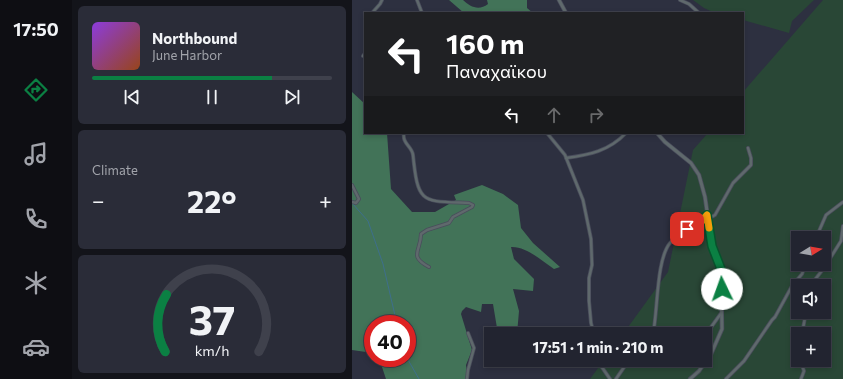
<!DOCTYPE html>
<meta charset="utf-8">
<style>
body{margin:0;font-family:Commissioner,sans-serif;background:#2a2c38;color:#f1f3f6;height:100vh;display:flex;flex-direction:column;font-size:15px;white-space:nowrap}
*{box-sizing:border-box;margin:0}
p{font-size:13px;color:#a2a4ab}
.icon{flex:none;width:22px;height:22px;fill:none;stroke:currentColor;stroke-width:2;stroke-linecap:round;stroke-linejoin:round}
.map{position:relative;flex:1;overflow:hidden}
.sheet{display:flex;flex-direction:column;gap:6px;padding:6px;background:#13141a;width:280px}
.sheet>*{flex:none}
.hud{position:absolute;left:12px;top:12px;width:380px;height:122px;border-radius:0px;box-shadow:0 2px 6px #0003,0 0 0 1px #3f414c;background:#202124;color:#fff;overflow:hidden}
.needle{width:26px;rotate:79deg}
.controls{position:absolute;left:439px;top:231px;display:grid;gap:8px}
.controls a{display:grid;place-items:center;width:40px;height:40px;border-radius:0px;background:#222430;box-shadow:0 2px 6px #0003,0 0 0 1px #3f414c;font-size:20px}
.speed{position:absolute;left:12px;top:315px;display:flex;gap:8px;font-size:20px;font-weight:700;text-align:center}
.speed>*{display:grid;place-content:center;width:52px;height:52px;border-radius:50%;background:#222430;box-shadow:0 2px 6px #0003,0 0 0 1px #3f414c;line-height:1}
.speed .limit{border:6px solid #d22;background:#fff;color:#111}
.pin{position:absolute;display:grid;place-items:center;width:34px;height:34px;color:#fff;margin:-17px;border-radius:8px;box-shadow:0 2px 6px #0006}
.me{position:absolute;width:44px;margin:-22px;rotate:357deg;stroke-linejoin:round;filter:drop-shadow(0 0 3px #0008)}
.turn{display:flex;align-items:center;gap:14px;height:84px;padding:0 16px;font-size:18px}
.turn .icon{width:52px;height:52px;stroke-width:2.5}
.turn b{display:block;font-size:28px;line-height:34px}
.lanes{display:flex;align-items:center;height:38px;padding:0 16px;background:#0003;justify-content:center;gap:20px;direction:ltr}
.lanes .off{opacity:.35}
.big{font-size:30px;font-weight:700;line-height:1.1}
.sheet .tile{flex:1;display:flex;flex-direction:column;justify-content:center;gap:6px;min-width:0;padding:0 14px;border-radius:6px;background:#2a2c38}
.sheet .dial{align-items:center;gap:0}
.dial svg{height:104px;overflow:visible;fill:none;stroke:#3f414c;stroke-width:7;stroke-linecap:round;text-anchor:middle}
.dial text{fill:#f1f3f6;stroke:none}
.song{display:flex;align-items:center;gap:12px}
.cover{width:48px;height:48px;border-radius:6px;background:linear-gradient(135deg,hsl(270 70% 55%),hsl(20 70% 35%))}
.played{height:4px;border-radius:2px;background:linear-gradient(90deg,#0b8043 75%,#3f414c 75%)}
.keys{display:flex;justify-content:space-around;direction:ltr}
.heat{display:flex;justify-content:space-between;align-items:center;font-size:22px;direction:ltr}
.trip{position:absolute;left:132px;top:327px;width:228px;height:40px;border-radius:0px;background:#222430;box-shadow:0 2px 6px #0003,0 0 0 1px #3f414c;font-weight:700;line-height:40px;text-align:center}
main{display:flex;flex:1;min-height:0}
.tabs{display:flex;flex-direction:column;width:72px;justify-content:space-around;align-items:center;background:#0e0e13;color:#a2a4ab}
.tabs .icon{width:28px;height:28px}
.tabs .current{color:#0b8043}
.tabs b{font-size:18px;color:#f1f3f6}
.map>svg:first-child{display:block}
.green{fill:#294736;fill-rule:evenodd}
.forest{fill:#427358}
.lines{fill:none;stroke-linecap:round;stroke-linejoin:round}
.stream{stroke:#3e6f8c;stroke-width:1}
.minor-casing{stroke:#4a4d5c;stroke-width:4}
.tertiary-casing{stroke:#4a4d5c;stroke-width:4.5}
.minor{stroke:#5f696c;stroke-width:2.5}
.tertiary{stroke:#5f696c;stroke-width:3}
.route-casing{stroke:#07532c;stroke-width:10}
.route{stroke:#0b8043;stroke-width:7}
.slow{stroke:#f59e0b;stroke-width:7}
</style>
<main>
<nav class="tabs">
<b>17:50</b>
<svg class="icon current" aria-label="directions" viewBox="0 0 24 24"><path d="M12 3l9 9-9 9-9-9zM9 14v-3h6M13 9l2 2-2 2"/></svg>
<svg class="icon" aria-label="music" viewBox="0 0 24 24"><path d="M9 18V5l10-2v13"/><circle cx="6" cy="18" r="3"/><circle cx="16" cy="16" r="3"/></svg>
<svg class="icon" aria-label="phone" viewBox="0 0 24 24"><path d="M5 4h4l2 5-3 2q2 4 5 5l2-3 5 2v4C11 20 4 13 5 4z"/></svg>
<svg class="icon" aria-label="climate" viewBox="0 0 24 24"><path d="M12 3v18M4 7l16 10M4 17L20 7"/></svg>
<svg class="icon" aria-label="car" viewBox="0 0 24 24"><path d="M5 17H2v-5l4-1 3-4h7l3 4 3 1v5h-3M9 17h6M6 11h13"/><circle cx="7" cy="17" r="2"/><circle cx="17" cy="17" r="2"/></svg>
</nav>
<section class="sheet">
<div class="tile">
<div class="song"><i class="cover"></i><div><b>Northbound</b><p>June Harbor</p></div></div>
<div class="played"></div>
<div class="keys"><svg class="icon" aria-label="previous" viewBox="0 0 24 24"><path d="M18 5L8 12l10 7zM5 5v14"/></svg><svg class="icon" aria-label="pause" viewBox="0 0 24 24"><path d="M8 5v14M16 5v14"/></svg><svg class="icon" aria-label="next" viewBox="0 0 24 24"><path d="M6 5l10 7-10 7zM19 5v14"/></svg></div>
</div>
<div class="tile"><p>Climate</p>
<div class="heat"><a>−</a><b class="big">22°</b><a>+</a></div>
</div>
<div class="tile dial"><svg viewBox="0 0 100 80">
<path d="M14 69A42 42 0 1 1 86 69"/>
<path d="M14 69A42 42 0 0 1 15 25" stroke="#0b8043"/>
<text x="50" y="56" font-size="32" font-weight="700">37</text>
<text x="50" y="72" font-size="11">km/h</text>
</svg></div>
</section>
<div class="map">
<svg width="491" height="379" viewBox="0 0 491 379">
<rect width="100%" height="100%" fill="#2d3040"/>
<g class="green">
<polygon points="341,0 462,0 440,21 437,33 391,20 391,13 363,13 352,8"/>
<path d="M471,0H491V379H238L252,360H353V334H271L316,272L341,150L356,133H391V92ZM446,238H472V264H446ZM446,286H472V312H446ZM446,334H472V360H446Z"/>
</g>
<g class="forest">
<path d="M97,0H111C118,7 127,11 136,4L135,0H175V8L181,13H112Z"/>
<path d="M0,92L13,104V133H35L39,189L60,212H83L104,200L102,195L130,185L151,194L166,205L169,228L181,243L208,267L202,269C190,261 174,246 159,247L162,259L182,279L181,291L161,289L167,311L165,334H146L141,304H130L129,312L114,307L110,311L109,314L120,350L114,365L116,379H34L27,358H55V324H21V353L0,350Z"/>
</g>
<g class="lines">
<g class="stream">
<polyline points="0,203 16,221 31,264 45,324"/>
<polyline points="55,358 67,379"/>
</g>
<defs>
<g id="minor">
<polyline points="65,0 70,13"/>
<polyline points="328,0 337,4 347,13"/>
<polyline points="20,13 28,4 30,0"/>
<polyline points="245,13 261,13"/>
<polyline points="13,53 11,56 13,57"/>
<path d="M52,133C50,144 60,146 61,155C66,205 70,201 117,203L121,205L120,207L101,217L97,223L75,230L69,234C69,251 56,256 77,267"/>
<polyline points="195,133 213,155 231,200 239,239 240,265 237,278 237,301 239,323 242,334"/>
<path d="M214,158C237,155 257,151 274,133"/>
<polyline points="0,185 7,199 4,203 0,202"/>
<polyline points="356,219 363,215 381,183 399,165 399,158 396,148"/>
<polyline points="464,238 474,215 491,202"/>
<polyline points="458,286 472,268 489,241 491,226"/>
<path d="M301,334C306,311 304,260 318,243C329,230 345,228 355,215"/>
<polyline points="351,334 357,330 370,312"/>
<polyline points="450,334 454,312"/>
<polyline points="245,360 258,379"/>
<polyline points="448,360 452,371 449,379"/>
<polyline points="115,379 116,370 122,348 116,333"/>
<polyline points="264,379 277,360"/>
<polyline points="374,379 392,361 420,320 423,317 440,286 450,274 454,264"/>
</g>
<g id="tertiary">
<polyline points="207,0 214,13"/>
<polyline points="305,133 313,142 339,163 347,175 353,197 360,246 369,269 370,329 359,354 347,371 338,379"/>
</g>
</defs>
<use href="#minor" class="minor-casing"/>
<use href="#tertiary" class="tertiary-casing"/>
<use href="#minor" class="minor"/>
<use href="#tertiary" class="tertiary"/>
</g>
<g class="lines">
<defs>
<polyline id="route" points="335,229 346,224 355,215 360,246 369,269 370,289"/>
</defs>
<use href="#route" class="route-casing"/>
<use href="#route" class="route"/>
<polyline class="slow" points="351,220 355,215 357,228"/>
</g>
</svg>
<div class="controls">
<a><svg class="needle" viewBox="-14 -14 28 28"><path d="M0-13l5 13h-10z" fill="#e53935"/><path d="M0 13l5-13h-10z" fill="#a2a4ab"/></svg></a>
<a><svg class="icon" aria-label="sound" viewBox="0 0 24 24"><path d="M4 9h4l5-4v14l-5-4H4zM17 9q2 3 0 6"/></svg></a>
<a>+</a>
</div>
<div class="speed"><div class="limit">40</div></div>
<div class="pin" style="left:335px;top:229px;background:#d93025"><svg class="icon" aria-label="arrive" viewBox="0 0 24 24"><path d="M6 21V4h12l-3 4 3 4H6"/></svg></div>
<svg class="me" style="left:370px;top:289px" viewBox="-20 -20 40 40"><circle r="19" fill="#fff"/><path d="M0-13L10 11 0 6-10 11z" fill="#0b8043"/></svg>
<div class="trip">17:51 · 1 min · 210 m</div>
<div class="hud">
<div class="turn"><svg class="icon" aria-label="left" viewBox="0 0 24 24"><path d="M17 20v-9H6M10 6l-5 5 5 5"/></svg><div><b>160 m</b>Παναχαϊκου</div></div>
<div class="lanes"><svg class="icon" aria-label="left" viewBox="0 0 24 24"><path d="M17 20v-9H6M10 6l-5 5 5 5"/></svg><svg class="icon off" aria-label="ahead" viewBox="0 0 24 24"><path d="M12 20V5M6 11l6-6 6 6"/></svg><svg class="icon off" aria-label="right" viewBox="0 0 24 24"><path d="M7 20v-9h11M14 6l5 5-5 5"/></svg></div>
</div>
</div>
</main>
